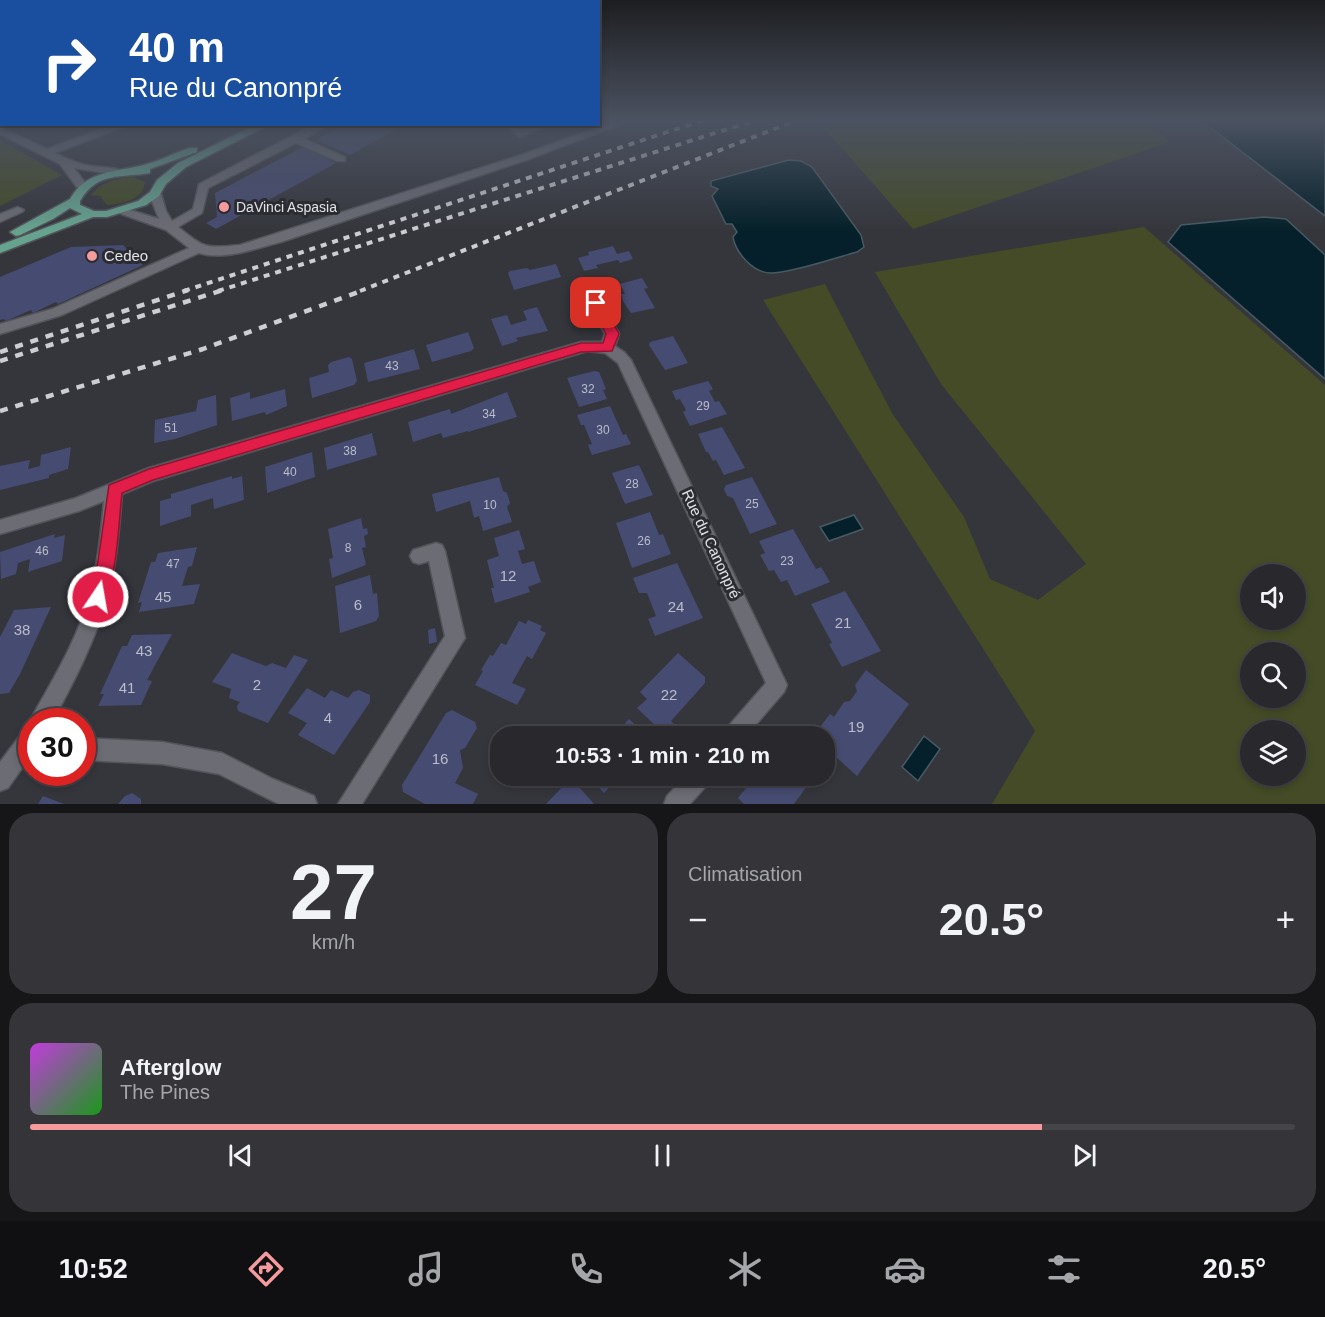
<!DOCTYPE html>
<html lang="fr">
<meta charset="utf-8">
<style>
body{margin:0;font-family:Arial,sans-serif;background:#343439;color:#f1f3f6;height:100vh;display:flex;flex-direction:column;font-size:22px;white-space:nowrap}
*{box-sizing:border-box;margin:0}
p{font-size:20px;color:#a5a6aa}
.icon{flex:none;width:33px;height:33px;fill:none;stroke:currentColor;stroke-width:2;stroke-linecap:round;stroke-linejoin:round}
.map{position:relative;height:804px;overflow:hidden}
.sheet{display:flex;flex-direction:column;gap:9px;padding:9px;background:#161619;flex:1}
.sheet>*{flex:none}
.top-card{position:absolute;left:0px;top:0px;width:600px;height:126px;box-shadow:0 3px 9px #0003,0 0 0 2px #444449;background:#1a4fa0;color:#fff;overflow:hidden}
.controls{position:absolute;left:1240px;top:564px;display:grid;gap:12px}
.controls a{display:grid;place-items:center;width:66px;height:66px;border-radius:50%;background:#28282d;box-shadow:0 3px 9px #0003,0 0 0 2px #444449;font-size:30px}
.speed{position:absolute;left:18px;top:708px;display:flex;gap:12px;font-size:30px;font-weight:700;text-align:center}
.speed>*{display:grid;place-content:center;width:78px;height:78px;border-radius:50%;background:#28282d;box-shadow:0 3px 9px #0003,0 0 0 2px #444449;line-height:1}
.speed .limit{border:9px solid #d22;background:#fff;color:#111}
.pin{position:absolute;display:grid;place-items:center;width:51px;height:51px;color:#fff;margin:-26px;border-radius:12px;box-shadow:0 3px 9px #0006}
.me{position:absolute;width:66px;margin:-33px;rotate:12deg;stroke-linejoin:round;filter:drop-shadow(0 0 4px #0008)}
.turn{display:flex;align-items:center;gap:21px;height:126px;padding:0 30px;font-size:27px}
.turn .icon{width:78px;height:78px;stroke-width:2.5}
.turn b{display:block;font-size:42px;line-height:51px}
.big{font-size:45px;font-weight:700;line-height:1.1}
.sheet .card{flex:1;display:flex;flex-direction:column;justify-content:center;gap:9px;min-width:0;padding:0 21px;border-radius:24px;background:#343439}
.sheet .dial{align-items:center;gap:0}
.dial b{font-size:78px;line-height:1}
.song{display:flex;align-items:center;gap:18px}
.cover{width:72px;height:72px;border-radius:9px;background:linear-gradient(135deg,hsl(290 70% 55%),hsl(120 70% 35%))}
.played{height:6px;border-radius:3px;background:linear-gradient(90deg,#f59b9d 80%,#444449 80%)}
.keys{display:flex;justify-content:space-around;direction:ltr}
.heat{display:flex;justify-content:space-between;align-items:center;font-size:33px;direction:ltr}
.sheet .tiles{flex:1;display:grid;gap:9px;grid-template-columns:1fr 1fr}
.card:last-child{grid-column:span 2}
.trip{position:absolute;left:490px;top:726px;width:345px;height:60px;border-radius:24px;background:#28282d;box-shadow:0 3px 9px #0003,0 0 0 2px #444449;font-weight:700;line-height:60px;text-align:center}
.tab-bar{display:flex;height:96px;justify-content:space-around;align-items:center;background:#101012;color:#a5a6aa}
.tab-bar .icon{width:42px;height:42px}
.tab-bar .active{color:#f59b9d}
.tab-bar b{font-size:27px;color:#f1f3f6}
.map>svg:first-child{display:block}
.green{fill:#444b26;fill-rule:evenodd}
.water{fill:#05202a;stroke:#475a63;stroke-width:1.5}
.building{fill:#464b71}
.lines{fill:none;stroke-linecap:round;stroke-linejoin:round}
.minor-casing{stroke:#53545a;stroke-width:3}
.major-casing{stroke:#53545a;stroke-width:3}
.minor{fill:#6b6c74;fill-rule:evenodd}
.major{fill:#66a38f;fill-rule:evenodd}
.rail-far1{stroke:#cdced2;stroke-width:4;stroke-dasharray:6 6;stroke-linecap:butt}
.rail{stroke:#cdced2;stroke-width:4.5;stroke-dasharray:8 8;stroke-linecap:butt}
.route{fill:#e11d48;stroke:#92132f;stroke-width:1.5}
.poi-dot{fill:#f59b9d;stroke:#2b2c32;stroke-width:2}
.labels{text-anchor:middle;stroke-width:6;stroke-linejoin:round;paint-order:stroke}
.number-label{font-size:12px;fill:#bbbdca}
.far-poi-label{font-size:14px;fill:#e2e3e7;stroke:#2b2c32;text-anchor:start}
.poi-label{font-size:15px;fill:#e2e3e7;stroke:#2b2c32;text-anchor:start}
.street-label{font-size:15px;fill:#e2e3e7;stroke:#2b2c32}
.near-number-label{font-size:15px;fill:#bbbdca}
</style>
<div class="map">
<svg width="1325" height="804" viewBox="0 0 1325 804">
<rect width="100%" height="100%" fill="#35363c"/>
<g class="green">
<polygon points="827,120 1147,120 1170,142 913,229 819,122"/>
<polygon points="0,140 62,175 0,206"/>
<path d="M133,177L145,182C144,200 121,204 107,205L100,196L91,195C102,182 116,178 133,177Z"/>
<path d="M1144,227L1325,385V804H992L1035,731L763,300L825,284L892,413L964,517L990,579L1038,600L1086,564L941,384L875,272ZM1296,574V620H1251V574ZM1296,652V698H1251V652ZM1296,730V776H1251V730Z"/>
</g>
<g class="water">
<polygon points="1204,120 1325,120 1325,216 1206,124"/>
<path d="M789,160L801,161L812,167L861,235L864,247L857,252C835,258 792,273 771,273C753,273 736,253 733,237L737,232L732,224H726L712,196L718,189L711,186V181Z"/>
<polygon points="1264,217 1286,219 1325,255 1325,379 1168,242 1181,225"/>
<polygon points="854,515 863,529 829,541 820,527"/>
<polygon points="924,736 940,749 918,781 902,767"/>
</g>
<g class="building">
<polygon points="346,124 406,124 350,155 316,140"/>
<polygon points="303,147 336,163 216,229 206,223 217,217 215,193"/>
<polygon points="123,245 143,265 58,304 56,302 33,313 31,310 6,321 4,319 0,320 0,277 71,247"/>
<polygon points="613,246 617,254 629,251 633,259 620,263 618,260 596,265 598,268 584,271 578,258 589,255 588,252"/>
<polygon points="556,264 561,277 514,290 508,273 510,271 527,268 530,270"/>
<polygon points="642,278 648,288 644,289 655,308 631,313 623,301 621,294 625,294 620,284"/>
<polygon points="537,307 548,331 516,338 518,341 502,346 491,319 507,315 511,325 527,320 523,311"/>
<polygon points="468,332 474,348 471,351 432,362 426,345"/>
<polygon points="673,336 688,363 665,370 649,345 650,342"/>
<polygon points="414,349 420,369 368,382 364,363"/>
<polygon points="349,357 352,359 357,381 354,385 312,398 309,378 329,372 328,365 331,362"/>
<polygon points="594,371 599,372 606,389 603,390 607,399 579,407 567,378"/>
<polygon points="708,381 713,389 709,391 715,402 719,401 727,414 690,426 683,412 686,410 680,399 676,400 672,391"/>
<polygon points="285,389 287,406 266,415 265,412 232,421 230,398 250,392 250,399"/>
<polygon points="507,392 517,417 468,432 468,431 443,438 441,433 413,442 408,422 450,409 451,414"/>
<polygon points="216,395 217,425 175,439 154,443 155,420 196,411 198,400"/>
<polygon points="610,406 623,435 626,434 631,444 592,455 588,445 592,444 584,425 581,425 577,415"/>
<polygon points="722,427 745,468 724,475 716,460 713,461 708,452 706,452 698,434"/>
<polygon points="372,433 377,455 327,470 324,448"/>
<polygon points="71,447 68,469 49,475 49,478 0,490 0,466 30,460 28,469 40,466 41,455"/>
<polygon points="312,452 315,477 267,493 265,467"/>
<polygon points="639,465 653,495 625,504 612,473"/>
<polygon points="232,476 232,479 242,476 244,500 214,509 213,498 191,505 191,516 160,526 160,501 171,498 171,494"/>
<polygon points="499,477 503,491 507,493 510,503 507,507 512,522 483,531 479,516 474,518 470,501 436,512 432,494"/>
<polygon points="752,477 777,524 750,534 733,498 727,496 724,489 726,485"/>
<polygon points="650,512 659,535 663,534 671,554 632,568 616,523"/>
<polygon points="361,518 363,529 367,528 368,534 364,536 366,547 362,548 366,565 332,578 329,559 333,558 328,529"/>
<polygon points="793,529 816,569 821,567 830,582 795,596 787,580 781,582 774,570 769,571 760,555 765,553 759,541"/>
<polygon points="519,530 525,549 518,551 522,564 534,561 541,582 528,587 530,592 495,603 491,588 494,588 487,560 499,556 494,538"/>
<polygon points="55,534 54,538 65,535 62,561 28,572 30,559 18,563 16,574 1,579 0,552"/>
<polygon points="197,547 192,566 188,567 182,586 200,584 194,604 139,612 142,602 138,603 151,562 155,562 158,553"/>
<polygon points="677,563 703,618 655,636 648,619 656,616 647,593 639,593 633,578"/>
<polygon points="370,575 373,594 377,593 379,616 376,621 340,633 335,586"/>
<polygon points="845,591 881,651 842,667 829,644 832,643 811,604"/>
<polygon points="51,607 20,674 9,693 0,694 0,637 14,610"/>
<polygon points="528,620 542,626 540,630 546,633 532,659 527,656 512,683 526,689 517,705 475,685 483,671 481,670 490,655 493,656 501,643 506,645 519,621 526,624"/>
<polygon points="435,628 437,642 429,644 428,630"/>
<polygon points="172,634 147,680 152,681 141,705 98,706 104,694 100,694 105,683 122,646 127,646 132,635"/>
<polygon points="232,653 266,666 272,663 286,668 294,655 308,660 268,723 238,711 237,706 240,702 229,698 231,689 212,682"/>
<polygon points="678,653 705,677 705,683 671,721 677,727 666,736 637,708 647,699 640,692"/>
<polygon points="866,670 909,704 857,776 825,747 825,736 813,736 830,714 834,717 844,702 850,701 857,691 855,685"/>
<polygon points="307,688 325,698 331,690 348,698 353,692 359,690 370,695 370,702 334,755 298,735 307,723 288,713"/>
<polygon points="452,710 475,722 477,728 465,748 460,750 463,768 455,783 478,794 473,804 425,804 403,792 402,785 446,713"/>
<polygon points="629,719 647,736 613,736"/>
<polygon points="588,776 620,776 604,793"/>
<polygon points="756,776 797,776 807,786 794,804 744,804 738,798"/>
<polygon points="571,778 594,804 546,804"/>
<polygon points="132,793 141,799 141,804 118,804 125,796"/>
<polygon points="43,796 64,804 38,804"/>
</g>
<g class="lines">
<defs>
<g id="minor">
<path d="M618,120H632L529,159L281,242C256,248 225,261 199,253L62,315L0,334V324L52,309L189,248L166,230L119,213V209H127L159,219L149,194L155,191L161,194L166,211L172,221L193,209L199,184L315,124H329L304,139L345,157V161H337L296,143L208,188L202,213L178,227C206,249 205,248 240,245L521,155Z"/>
<path d="M115,124H131L55,153C67,159 78,164 91,166C101,168 115,166 123,172L118,175L74,168L89,188L83,191L79,190L60,164L0,134V127L47,149Z"/>
<polygon points="504,124 515,124 521,130 536,124 552,124 519,137"/>
<polygon points="18,207 24,210 22,212 0,222 0,214"/>
<path d="M596,299L601,300L619,334L615,346L624,352L631,360L787,685L784,692L746,736H723L726,729L766,683L618,363L605,353L587,351L153,481L122,494C119,527 117,562 108,595C96,639 74,682 52,722H32V754L8,788L0,791V762L25,729L31,726L30,722L33,715C55,676 79,636 90,593C98,563 101,532 104,501L79,511L0,534V520L76,498L149,468L581,342H602L605,334L589,303Z"/>
<polygon points="436,543 442,545 445,551 465,638 362,804 338,804 445,636 429,561 419,564 413,562 410,556 413,550"/>
<polygon points="82,738 162,742 222,753 273,779 314,796 317,804 279,804 219,774 162,764 82,760"/>
<polygon points="686,776 711,776 708,784 690,804 664,804 667,796"/>
</g>
<path id="major" d="M257,124H271L186,167L166,184L159,196L146,205L107,217H93L0,253V245L82,214L70,208L53,219L20,235L16,236L10,232L70,199C85,173 109,172 135,167C153,164 172,154 189,148H197V152L150,169V173C122,178 97,171 80,201V205L94,211H106L138,201L150,192L157,180L178,163Z"/>
</defs>
<use href="#minor" class="minor-casing"/>
<use href="#major" class="major-casing"/>
<use href="#minor" class="minor"/>
<use href="#major" class="major"/>
<g class="rail-far1">
<polyline points="184,291 704,120"/>
<polyline points="218,291 756,120"/>
<polyline points="360,291 797,120"/>
</g>
<g class="rail">
<polyline points="0,352 188,290"/>
<polyline points="0,361 223,290"/>
<polyline points="0,411 203,349 364,290"/>
</g>
</g>
<linearGradient id="sky" x2="0" y2="1"><stop stop-color="#1d1e21"/><stop offset="0.52" stop-color="#4b5261"/><stop offset="1" stop-color="#4b5261" stop-opacity="0"/></linearGradient>
<rect width="1325" height="232" fill="url(#sky)"/>
<path class="route" d="M596,299L601,300L619,334L612,351L581,352L153,480L122,493C118,528 118,570 104,602L98,605L92,602L90,597L98,561L109,485L149,469L581,343H603L606,334L590,303Z"/>
<g class="poi-dot">
<circle cx="224" cy="207" r="6"/>
<circle cx="92" cy="256" r="6"/>
</g>
<g class="labels">
<g class="number-label">
<text x="392" y="370">43</text>
<text x="588" y="393">32</text>
<text x="703" y="410">29</text>
<text x="489" y="418">34</text>
<text x="171" y="432">51</text>
<text x="603" y="434">30</text>
<text x="350" y="455">38</text>
<text x="290" y="476">40</text>
<text x="632" y="488">28</text>
<text x="752" y="508">25</text>
<text x="490" y="509">10</text>
<text x="644" y="545">26</text>
<text x="348" y="552">8</text>
<text x="42" y="555">46</text>
<text x="787" y="565">23</text>
<text x="173" y="568">47</text>
</g>
<g class="far-poi-label">
<text x="236" y="212">DaVinci Aspasia</text>
</g>
<g class="poi-label">
<text x="104" y="261">Cedeo</text>
</g>
<g class="street-label">
<text transform="translate(711 544) rotate(65)" y="5">Rue du Canonpré</text>
</g>
<g class="near-number-label">
<text x="508" y="581">12</text>
<text x="163" y="602">45</text>
<text x="358" y="610">6</text>
<text x="676" y="612">24</text>
<text x="843" y="628">21</text>
<text x="22" y="635">38</text>
<text x="144" y="656">43</text>
<text x="257" y="690">2</text>
<text x="127" y="693">41</text>
<text x="669" y="700">22</text>
<text x="328" y="723">4</text>
<text x="856" y="732">19</text>
<text x="440" y="764">16</text>
</g>
</g>
</svg>
<div class="controls">
<a><svg class="icon" aria-label="sound" viewBox="0 0 24 24"><path d="M4 9h4l5-4v14l-5-4H4zM17 9q2 3 0 6"/></svg></a>
<a><svg class="icon" aria-label="search" viewBox="0 0 24 24"><circle cx="10" cy="10" r="6"/><path d="M15 15l6 6"/></svg></a>
<a><svg class="icon" aria-label="layers" viewBox="0 0 24 24"><path d="M12 4l9 5-9 5-9-5zM3 14l9 5 9-5"/></svg></a>
</div>
<div class="speed"><div class="limit">30</div></div>
<div class="pin" style="left:596px;top:303px;background:#d93025"><svg class="icon" aria-label="arrive" viewBox="0 0 24 24"><path d="M6 21V4h12l-3 4 3 4H6"/></svg></div>
<svg class="me" style="left:98px;top:597px" viewBox="-20 -20 40 40"><circle r="17" fill="#e11d48" stroke="#fff" stroke-width="3"/><path d="M0-11L8 9 0 5-8 9z" fill="#fff"/></svg>
<div class="trip">10:53 · 1 min · 210 m</div>
<div class="top-card">
<div class="turn"><svg class="icon" aria-label="right" viewBox="0 0 24 24"><path d="M7 20v-9h11M14 6l5 5-5 5"/></svg><div><b>40 m</b>Rue du Canonpré</div></div>
</div>
</div>
<section class="sheet">
<div class="tiles">
<div class="card dial"><b>27</b><p>km/h</p></div>
<div class="card"><p>Climatisation</p>
<div class="heat"><a>−</a><b class="big">20.5°</b><a>+</a></div>
</div>
<div class="card">
<div class="song"><i class="cover"></i><div><b>Afterglow</b><p>The Pines</p></div></div>
<div class="played"></div>
<div class="keys"><svg class="icon" aria-label="previous" viewBox="0 0 24 24"><path d="M18 5L8 12l10 7zM5 5v14"/></svg><svg class="icon" aria-label="pause" viewBox="0 0 24 24"><path d="M8 5v14M16 5v14"/></svg><svg class="icon" aria-label="next" viewBox="0 0 24 24"><path d="M6 5l10 7-10 7zM19 5v14"/></svg></div>
</div>
</div>
</section>
<nav class="tab-bar">
<b>10:52</b>
<svg class="icon active" aria-label="directions" viewBox="0 0 24 24"><path d="M12 3l9 9-9 9-9-9zM9 14v-3h6M13 9l2 2-2 2"/></svg>
<svg class="icon" aria-label="music" viewBox="0 0 24 24"><path d="M9 18V5l10-2v13"/><circle cx="6" cy="18" r="3"/><circle cx="16" cy="16" r="3"/></svg>
<svg class="icon" aria-label="phone" viewBox="0 0 24 24"><path d="M5 4h4l2 5-3 2q2 4 5 5l2-3 5 2v4C11 20 4 13 5 4z"/></svg>
<svg class="icon" aria-label="climate" viewBox="0 0 24 24"><path d="M12 3v18M4 7l16 10M4 17L20 7"/></svg>
<svg class="icon" aria-label="car" viewBox="0 0 24 24"><path d="M5 17H2v-5l4-1 3-4h7l3 4 3 1v5h-3M9 17h6M6 11h13"/><circle cx="7" cy="17" r="2"/><circle cx="17" cy="17" r="2"/></svg>
<svg class="icon" aria-label="filters" viewBox="0 0 24 24"><path d="M4 7h16M4 17h16"/><circle cx="9" cy="7" r="2"/><circle cx="15" cy="17" r="2"/></svg>
<b>20.5°</b>
</nav>
